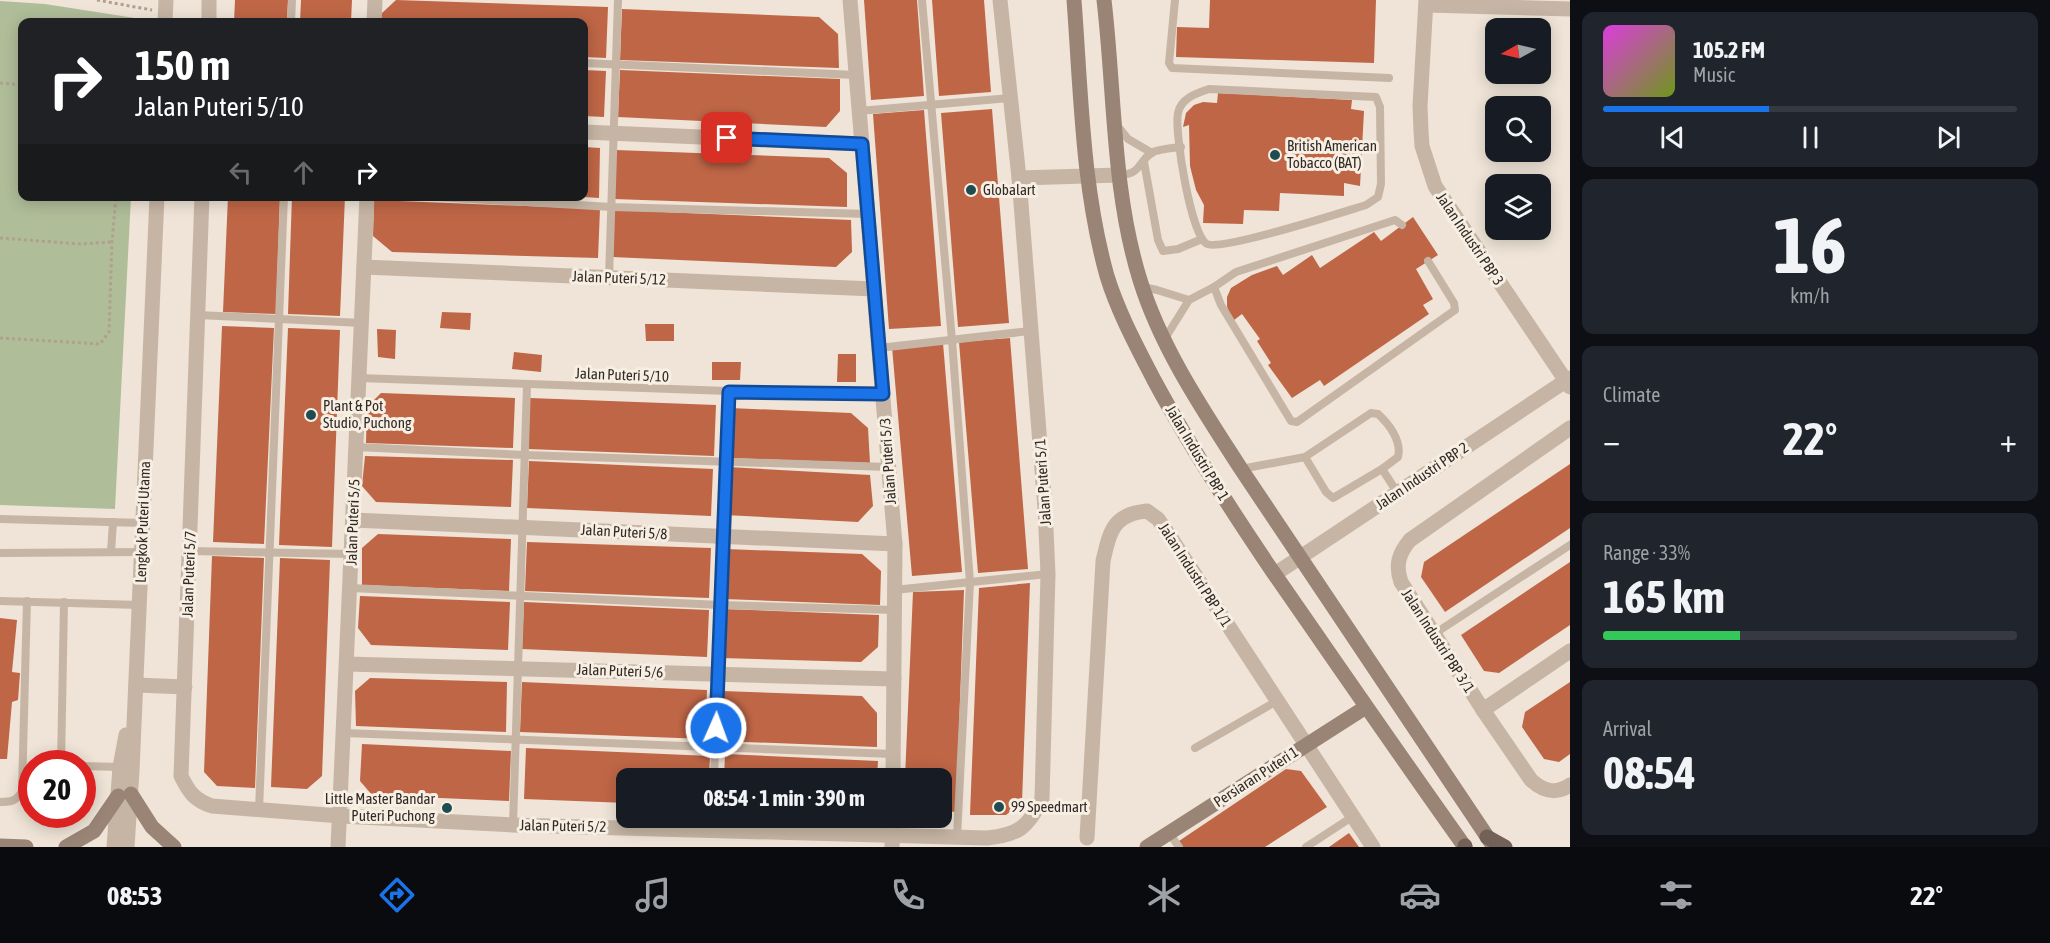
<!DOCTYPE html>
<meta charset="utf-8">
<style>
body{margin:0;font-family:"Asap Condensed",sans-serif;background:#20242c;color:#f1f3f6;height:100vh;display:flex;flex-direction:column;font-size:22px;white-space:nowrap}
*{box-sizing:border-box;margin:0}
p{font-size:20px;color:#9ea1a6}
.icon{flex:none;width:33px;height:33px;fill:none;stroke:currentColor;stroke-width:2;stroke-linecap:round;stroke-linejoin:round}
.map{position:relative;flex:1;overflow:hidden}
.details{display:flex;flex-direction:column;gap:12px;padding:12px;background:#0d0f14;width:480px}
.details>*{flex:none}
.hud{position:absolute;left:18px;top:18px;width:570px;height:183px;border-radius:12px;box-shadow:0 3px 15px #0003;background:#202124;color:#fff;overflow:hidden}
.needle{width:39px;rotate:262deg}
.tools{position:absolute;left:1485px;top:18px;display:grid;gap:12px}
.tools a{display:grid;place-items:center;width:66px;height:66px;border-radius:12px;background:#171b24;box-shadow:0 3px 15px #0003;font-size:30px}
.speed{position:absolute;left:18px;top:750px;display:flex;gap:12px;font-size:30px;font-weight:700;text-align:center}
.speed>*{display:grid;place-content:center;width:78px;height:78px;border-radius:50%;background:#171b24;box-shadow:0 3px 15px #0003;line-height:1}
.speed .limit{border:9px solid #d22;background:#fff;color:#111}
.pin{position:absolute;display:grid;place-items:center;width:51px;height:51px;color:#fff;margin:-26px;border-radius:12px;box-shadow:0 3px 9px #0006}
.me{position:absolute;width:66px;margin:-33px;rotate:2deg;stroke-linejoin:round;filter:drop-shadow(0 0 4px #0008)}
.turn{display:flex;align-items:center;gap:21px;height:126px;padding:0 18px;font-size:27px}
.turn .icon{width:78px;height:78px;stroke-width:2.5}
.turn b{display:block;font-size:42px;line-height:51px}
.lanes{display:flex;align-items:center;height:57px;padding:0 18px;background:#0003;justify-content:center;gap:30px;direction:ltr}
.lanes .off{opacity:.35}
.big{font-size:45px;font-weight:700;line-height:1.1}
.details .widget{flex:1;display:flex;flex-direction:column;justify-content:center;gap:9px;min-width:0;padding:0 21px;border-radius:12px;background:#20242c}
.details .dial{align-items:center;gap:0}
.dial b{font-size:78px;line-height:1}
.song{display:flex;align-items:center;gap:18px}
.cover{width:72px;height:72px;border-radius:9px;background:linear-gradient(135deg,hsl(300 70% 55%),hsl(80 70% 35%))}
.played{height:6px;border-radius:3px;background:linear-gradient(90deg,#1a73e8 40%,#363941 40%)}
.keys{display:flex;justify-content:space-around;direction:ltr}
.heat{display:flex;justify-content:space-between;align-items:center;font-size:33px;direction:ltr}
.charge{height:9px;border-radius:4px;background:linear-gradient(90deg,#34c759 33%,#363941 0)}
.trip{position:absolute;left:616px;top:768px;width:336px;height:60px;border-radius:12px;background:#171b24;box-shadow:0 3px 15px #0003;font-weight:700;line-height:60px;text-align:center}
.menu{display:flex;height:96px;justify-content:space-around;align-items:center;background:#090b0e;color:#9ea1a6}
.menu .icon{width:42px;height:42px}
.menu .on{color:#1a73e8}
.menu b{font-size:27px;color:#f1f3f6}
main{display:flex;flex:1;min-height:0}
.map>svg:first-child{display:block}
.green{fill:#b0bd99}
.building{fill:#bf6646}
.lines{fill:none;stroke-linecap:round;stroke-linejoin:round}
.path{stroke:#b19f8f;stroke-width:3;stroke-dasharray:3 3;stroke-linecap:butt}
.lane{stroke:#c6b5a4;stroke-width:8}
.street{stroke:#c6b5a4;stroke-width:15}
.secondary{stroke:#998476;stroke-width:15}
.primary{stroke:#736157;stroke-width:15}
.route-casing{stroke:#114b97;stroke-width:15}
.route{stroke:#1a73e8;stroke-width:10}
.poi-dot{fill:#1e4c51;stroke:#f7efe3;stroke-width:2}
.labels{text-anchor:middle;stroke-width:6;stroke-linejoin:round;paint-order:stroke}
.poi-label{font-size:15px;fill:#322a25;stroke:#f7efe3;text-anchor:start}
.street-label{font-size:15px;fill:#322a25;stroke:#f7efe3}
</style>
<main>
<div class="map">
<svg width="1570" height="847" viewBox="0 0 1570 847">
<rect width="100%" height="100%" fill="#efe4d7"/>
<polygon class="green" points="0,1 45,4 141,19 140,22 22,22 22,196 131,197 115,509 0,505"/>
<g class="building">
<polygon points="235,0 288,0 287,22 234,22"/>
<polygon points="301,0 352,0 351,22 300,22"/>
<polygon points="396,0 608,7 606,58 584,57 584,22 382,22 381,14"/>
<polygon points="864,0 917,0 924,96 871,100"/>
<polygon points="932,0 984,0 991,92 939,96"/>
<polygon points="1210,0 1376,0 1374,63 1176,57 1177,27 1209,28"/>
<polygon points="622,9 819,17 838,34 839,68 620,60"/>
<polygon points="584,70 606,71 604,117 584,116"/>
<polygon points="620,70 840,79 840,111 826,127 618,117"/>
<polygon points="1218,93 1352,100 1351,109 1364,111 1360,186 1344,183 1344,196 1280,193 1279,211 1244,210 1243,224 1203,223 1204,205 1196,190 1190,166 1189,125 1183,127 1186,113 1194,105 1203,102 1217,103"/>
<polygon points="992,109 1009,323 958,327 941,113"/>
<polygon points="924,110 941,326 889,329 873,114"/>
<polygon points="584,147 600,148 599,198 584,197"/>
<polygon points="616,150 829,158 847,173 847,207 614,199"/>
<polygon points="228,196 280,196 276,314 223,312"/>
<polygon points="292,196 345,196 340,316 288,314"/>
<polygon points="374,200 600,209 598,258 392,252 373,236"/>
<polygon points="614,210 851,220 852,252 836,267 612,257"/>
<polygon points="1413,217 1438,255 1416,269 1433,299 1423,305 1429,314 1324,386 1320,380 1292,398 1268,365 1271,363 1257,341 1260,339 1242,314 1234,320 1229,315 1227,306 1227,297 1231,288 1252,275 1277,266 1283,275 1312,255 1320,268 1374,232 1381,241"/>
<polygon points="442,312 471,313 470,330 440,328"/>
<polygon points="645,324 674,324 674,341 646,341"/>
<polygon points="222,326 274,328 264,544 213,542"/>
<polygon points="288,328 340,330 332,547 279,545"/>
<polygon points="377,329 396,330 395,359 378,357"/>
<polygon points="1010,338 1028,569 978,573 959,342"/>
<polygon points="943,343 962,572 912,576 892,347"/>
<polygon points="514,352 542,355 541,372 512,369"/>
<polygon points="838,354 856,354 856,382 837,382"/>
<polygon points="712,362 741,362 740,380 712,380"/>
<polygon points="381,393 515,398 513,448 366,443 367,407"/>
<polygon points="530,398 716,405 714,456 528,449"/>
<polygon points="730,408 851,413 868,428 870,463 728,458"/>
<polygon points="365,456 513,460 511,507 376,502 362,486"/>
<polygon points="529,461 713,469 711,516 527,508"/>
<polygon points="1570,464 1570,528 1445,612 1421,577 1424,562"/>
<polygon points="728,467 870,475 873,506 858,522 725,515"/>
<polygon points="378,534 511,539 509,591 362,585 362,548"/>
<polygon points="527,542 711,548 709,598 525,591"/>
<polygon points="726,549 862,554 881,571 880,605 724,599"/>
<polygon points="212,556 264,558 255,788 217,786 204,772"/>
<polygon points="280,558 330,560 322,776 307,789 271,787"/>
<polygon points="1570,562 1570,625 1499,673 1484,671 1461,635"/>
<polygon points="1030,583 1022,802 1006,815 970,815 979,588"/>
<polygon points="964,590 956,812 942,811 942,778 905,778 913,592"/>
<polygon points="360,596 510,602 508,650 371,645 358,628"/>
<polygon points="524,602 709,610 707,657 522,649"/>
<polygon points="724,609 879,615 878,647 861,662 722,658"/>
<polygon points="0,618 17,620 12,672 20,673 18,700 12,702 7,759 0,759"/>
<polygon points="370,678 507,682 506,732 356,726 355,691"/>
<polygon points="522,682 707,690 705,739 520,732"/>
<polygon points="1570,682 1570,754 1559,762 1544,759 1522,727 1525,712"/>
<polygon points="722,691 862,696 877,713 877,747 720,741"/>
<polygon points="362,744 511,751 509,801 372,795 360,781"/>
<polygon points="526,748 710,756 709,778 627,778 627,803 524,799"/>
<polygon points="725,754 878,761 877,778 724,778"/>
<polygon points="1286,769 1301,771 1327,807 1265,847 1183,847 1179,841"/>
<polygon points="444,803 450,805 450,812 443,812"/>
<polygon points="1349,833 1359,847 1329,847"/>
</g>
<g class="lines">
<g class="path">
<polyline points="97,0 152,10"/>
<polyline points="0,83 22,85"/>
<polyline points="0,238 80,244 112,242"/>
<polyline points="0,338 100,344 109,332 112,242 116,196"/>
</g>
<g class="lane">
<polyline points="922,0 952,340 970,582 957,837"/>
<polyline points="1175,0 1169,63 1172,68 1389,78"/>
<polyline points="291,22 292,0"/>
<polyline points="584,63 856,75"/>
<path d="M1209,89L1376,97L1380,107L1381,184L1378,197L1366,205C1343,212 1222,251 1207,244C1191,236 1174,131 1178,113C1181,98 1197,93 1209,89Z"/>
<polyline points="859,111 1010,98"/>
<polyline points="1116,124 1128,139 1152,153"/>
<polyline points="1144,162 1158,240 1163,251 1178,249 1202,239"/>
<path d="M1119,175C1141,174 1137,164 1151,153C1157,149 1172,148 1181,147"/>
<polyline points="420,196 612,207 868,214"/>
<polyline points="609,278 618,0"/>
<polyline points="1143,287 1157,290 1189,300"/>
<polyline points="1214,287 1221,305 1291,421 1297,422 1455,310 1454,303 1428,261"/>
<polyline points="198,315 362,323"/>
<polyline points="1164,340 1189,300 1214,287 1236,272 1395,220 1402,225"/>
<polyline points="879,348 1030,331"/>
<polyline points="359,378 728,391 883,394"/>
<polyline points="356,447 525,455 888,467"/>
<path d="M1241,469L1305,457L1371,413L1378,414C1389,424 1402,441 1398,457L1382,469L1333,498L1326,492L1305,457"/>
<polyline points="1382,469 1397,492"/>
<polyline points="0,519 143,523"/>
<polyline points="190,551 352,554"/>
<polyline points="111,552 113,522"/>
<polyline points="0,553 142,552"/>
<polyline points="350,588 721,605 894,610"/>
<polyline points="894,590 1048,574"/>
<polyline points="0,601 140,605"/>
<polyline points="1434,634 1570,545"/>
<polyline points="344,733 893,754"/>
<polyline points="1195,748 1277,701"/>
<polyline points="61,764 64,602"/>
<polyline points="82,766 120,767"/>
<polyline points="714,778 728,391"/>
<path d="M0,802C11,802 17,801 22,791L27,601"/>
<polyline points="259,810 284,196"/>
<polyline points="513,825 527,385"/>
<polyline points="1169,833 1179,847"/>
<polyline points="1306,847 1352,817"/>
</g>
<g class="street">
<polyline points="850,0 895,544 893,778"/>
<polyline points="1426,0 1420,106 1421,131 1422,146 1435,186 1570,387"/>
<polyline points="1426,5 1570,9"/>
<polyline points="165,22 166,0"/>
<polyline points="209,22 209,0"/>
<polyline points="374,22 375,0"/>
<polyline points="584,132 862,144"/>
<polyline points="1019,178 1119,175"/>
<path d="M202,196L181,776C189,792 194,800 212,806L341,816L513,825L987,838C1019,835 1028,827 1042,799L1048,574L1045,508L1019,178L1000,0"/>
<polyline points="364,267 874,289"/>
<path d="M1570,428L1410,540C1399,553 1395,565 1401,582L1483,710L1531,780C1543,791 1555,795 1570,785"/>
<polyline points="353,520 895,544"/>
<polyline points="1275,574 1570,378"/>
<polyline points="347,664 894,679"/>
<polyline points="136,685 185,687"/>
<polyline points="1483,710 1570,651"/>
<path d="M1087,838L1103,561C1110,531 1113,514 1147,511L1158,519L1169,535L1373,847"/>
<polyline points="114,847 120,767 126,735"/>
<polyline points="127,847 132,771 157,196"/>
<polyline points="338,847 367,196"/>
<polyline points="892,847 893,818"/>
</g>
<g class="secondary">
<path d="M1074,0C1081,92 1082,187 1107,276C1118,312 1137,347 1154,380C1190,447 1231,510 1273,572C1337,664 1400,756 1465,847"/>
<path d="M1104,0C1115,93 1112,190 1140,280C1161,348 1203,410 1241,469L1494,847"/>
<polyline points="131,794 152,827 174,847"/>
<polyline points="0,846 26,847"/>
<polyline points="66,847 94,831 118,796"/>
<polyline points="1147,847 1366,707"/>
</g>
<g class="primary">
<polyline points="1487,837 1505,847"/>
<polyline points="1465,846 1465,847"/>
</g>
</g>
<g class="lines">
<defs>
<polyline id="route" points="716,728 729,392 883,394 862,144 727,138"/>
</defs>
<use href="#route" class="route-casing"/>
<use href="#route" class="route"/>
</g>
<g class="poi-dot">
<circle cx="1275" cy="155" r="6"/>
<circle cx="971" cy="190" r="6"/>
<circle cx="311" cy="415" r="6"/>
<circle cx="999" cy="807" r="6"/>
<circle cx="447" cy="808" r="6"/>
</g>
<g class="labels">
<g class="poi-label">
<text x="1287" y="151">British American<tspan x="1287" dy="17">Tobacco (BAT)</tspan></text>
<text x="983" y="195">Globalart</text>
<text x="323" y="411">Plant &amp; Pot<tspan x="323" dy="17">Studio, Puchong</tspan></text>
<text x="435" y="804" text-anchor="end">Little Master Bandar<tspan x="435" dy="17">Puteri Puchong</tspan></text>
<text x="1011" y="812">99 Speedmart</text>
</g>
<g class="street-label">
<text transform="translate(1470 239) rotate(56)" y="5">Jalan Industri PBP 3</text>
<text transform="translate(619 278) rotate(2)" y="5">Jalan Puteri 5/12</text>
<text transform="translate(622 375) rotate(2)" y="5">Jalan Puteri 5/10</text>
<text transform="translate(1197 453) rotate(59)" y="5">Jalan Industri PBP 1</text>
<text transform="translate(888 461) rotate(-94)" y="5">Jalan Puteri 5/3</text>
<text transform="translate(1422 476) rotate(-34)" y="5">Jalan Industri PBP 2</text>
<text transform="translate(1043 482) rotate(-94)" y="5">Jalan Puteri 5/1</text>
<text transform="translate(143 522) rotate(-88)" y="5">Lengkok Puteri Utama</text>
<text transform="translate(353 522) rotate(-88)" y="5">Jalan Puteri 5/5</text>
<text transform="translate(624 532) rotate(3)" y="5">Jalan Puteri 5/8</text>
<text transform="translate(189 574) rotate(-88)" y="5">Jalan Puteri 5/7</text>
<text transform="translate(1195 575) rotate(57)" y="5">Jalan Industri PBP 1/1</text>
<text transform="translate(1438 641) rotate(57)" y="5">Jalan Industri PBP 3/1</text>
<text transform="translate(620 671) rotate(2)" y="5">Jalan Puteri 5/6</text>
<text transform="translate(1256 777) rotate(-33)" y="5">Persiaran Puteri 1</text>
<text transform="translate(563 826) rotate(1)" y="5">Jalan Puteri 5/2</text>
</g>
</g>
</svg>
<div class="tools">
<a><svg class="needle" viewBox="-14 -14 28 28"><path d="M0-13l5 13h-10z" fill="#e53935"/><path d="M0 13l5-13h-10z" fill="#9ea1a6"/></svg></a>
<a><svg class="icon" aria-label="search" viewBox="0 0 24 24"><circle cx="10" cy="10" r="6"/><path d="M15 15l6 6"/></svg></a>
<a><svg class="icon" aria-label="layers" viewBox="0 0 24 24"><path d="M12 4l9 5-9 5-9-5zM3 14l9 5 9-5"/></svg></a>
</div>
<div class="speed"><div class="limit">20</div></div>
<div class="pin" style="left:727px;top:138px;background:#d93025"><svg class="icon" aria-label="arrive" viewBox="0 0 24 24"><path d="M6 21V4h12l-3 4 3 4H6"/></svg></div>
<svg class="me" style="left:716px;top:728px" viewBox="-20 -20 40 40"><circle r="17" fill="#1a73e8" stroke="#fff" stroke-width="3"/><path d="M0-11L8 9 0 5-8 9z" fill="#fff"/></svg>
<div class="trip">08:54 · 1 min · 390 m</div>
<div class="hud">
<div class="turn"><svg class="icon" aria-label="right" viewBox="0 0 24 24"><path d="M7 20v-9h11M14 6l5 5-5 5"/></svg><div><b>150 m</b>Jalan Puteri 5/10</div></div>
<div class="lanes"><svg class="icon off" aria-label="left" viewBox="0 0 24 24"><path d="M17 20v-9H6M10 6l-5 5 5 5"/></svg><svg class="icon off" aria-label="ahead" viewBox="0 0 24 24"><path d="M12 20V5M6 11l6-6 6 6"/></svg><svg class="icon" aria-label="right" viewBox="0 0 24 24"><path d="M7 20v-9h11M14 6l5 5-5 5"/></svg></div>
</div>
</div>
<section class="details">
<div class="widget">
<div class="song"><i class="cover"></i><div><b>105.2 FM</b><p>Music</p></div></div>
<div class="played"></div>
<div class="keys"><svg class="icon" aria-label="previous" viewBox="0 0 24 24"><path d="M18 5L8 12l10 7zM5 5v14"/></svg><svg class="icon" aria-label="pause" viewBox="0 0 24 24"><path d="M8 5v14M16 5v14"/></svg><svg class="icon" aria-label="next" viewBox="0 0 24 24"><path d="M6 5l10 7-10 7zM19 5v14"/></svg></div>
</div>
<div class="widget dial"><b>16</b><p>km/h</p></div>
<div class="widget"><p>Climate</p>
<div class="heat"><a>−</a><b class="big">22°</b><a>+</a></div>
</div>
<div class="widget"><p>Range · 33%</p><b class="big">165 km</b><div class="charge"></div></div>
<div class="widget"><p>Arrival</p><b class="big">08:54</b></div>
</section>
</main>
<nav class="menu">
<b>08:53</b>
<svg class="icon on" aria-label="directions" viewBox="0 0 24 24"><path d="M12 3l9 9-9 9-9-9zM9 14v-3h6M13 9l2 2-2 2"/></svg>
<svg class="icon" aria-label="music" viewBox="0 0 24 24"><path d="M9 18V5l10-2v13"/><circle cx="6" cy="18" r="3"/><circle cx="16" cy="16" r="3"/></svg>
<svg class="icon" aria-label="phone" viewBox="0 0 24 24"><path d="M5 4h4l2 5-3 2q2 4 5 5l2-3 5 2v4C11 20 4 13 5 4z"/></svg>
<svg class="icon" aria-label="climate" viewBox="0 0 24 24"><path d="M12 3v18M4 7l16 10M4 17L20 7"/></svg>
<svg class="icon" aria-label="car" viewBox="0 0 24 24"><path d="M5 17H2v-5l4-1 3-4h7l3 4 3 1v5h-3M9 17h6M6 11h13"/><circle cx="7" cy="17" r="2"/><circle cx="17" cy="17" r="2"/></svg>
<svg class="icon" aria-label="filters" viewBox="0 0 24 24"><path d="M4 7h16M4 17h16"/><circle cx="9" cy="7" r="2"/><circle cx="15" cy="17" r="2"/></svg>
<b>22°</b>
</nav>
